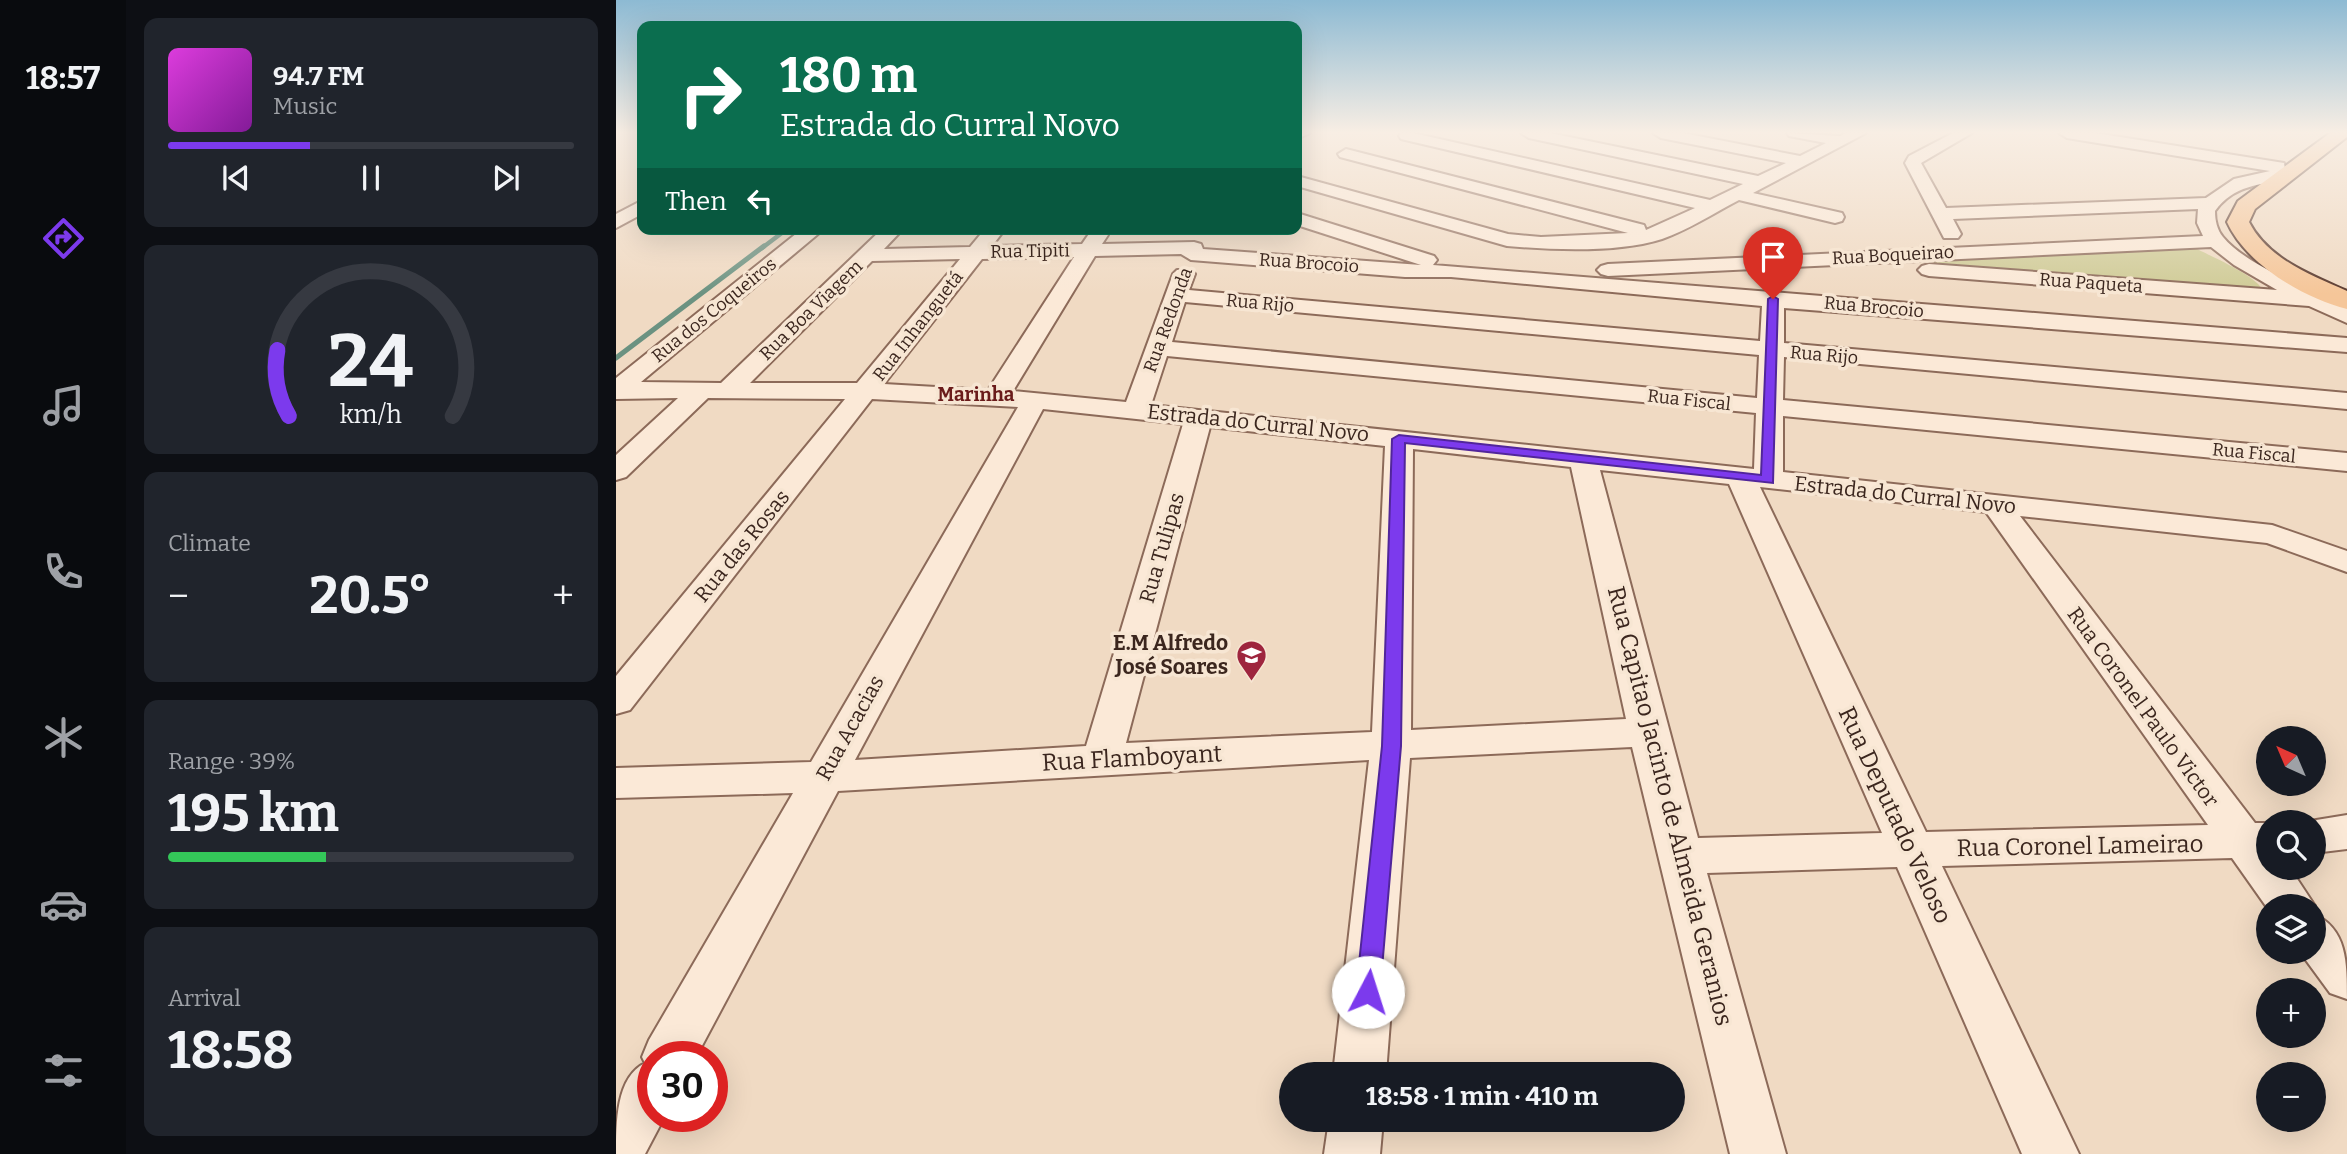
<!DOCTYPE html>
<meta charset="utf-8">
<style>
body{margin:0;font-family:Bitter,serif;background:#20242c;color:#f1f3f6;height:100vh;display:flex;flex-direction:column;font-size:26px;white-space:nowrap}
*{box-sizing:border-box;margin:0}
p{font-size:23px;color:#9ea1a6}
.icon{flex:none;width:38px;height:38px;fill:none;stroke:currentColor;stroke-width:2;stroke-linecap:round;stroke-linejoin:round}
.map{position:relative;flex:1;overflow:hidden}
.drawer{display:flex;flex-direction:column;gap:18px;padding:18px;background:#0d0f14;width:490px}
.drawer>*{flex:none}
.hud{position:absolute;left:21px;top:21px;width:665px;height:214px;border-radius:14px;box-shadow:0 7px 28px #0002;background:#0b6e4f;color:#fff;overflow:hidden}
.needle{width:46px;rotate:316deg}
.buttons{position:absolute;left:1640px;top:726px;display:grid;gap:14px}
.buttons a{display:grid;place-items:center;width:70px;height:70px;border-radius:50%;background:#171b24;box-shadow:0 7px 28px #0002;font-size:35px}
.speed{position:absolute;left:21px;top:1041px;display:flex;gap:14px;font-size:35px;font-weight:700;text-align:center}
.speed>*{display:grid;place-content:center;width:91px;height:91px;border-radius:50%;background:#171b24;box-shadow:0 7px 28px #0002;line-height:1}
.speed .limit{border:10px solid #d22;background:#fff;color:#111}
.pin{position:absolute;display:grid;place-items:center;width:60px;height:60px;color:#fff;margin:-72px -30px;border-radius:50% 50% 50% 0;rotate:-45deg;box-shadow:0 0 7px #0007}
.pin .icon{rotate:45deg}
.me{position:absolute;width:77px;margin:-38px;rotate:5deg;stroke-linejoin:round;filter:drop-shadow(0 0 5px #0008)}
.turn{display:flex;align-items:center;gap:24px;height:147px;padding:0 28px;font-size:32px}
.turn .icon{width:91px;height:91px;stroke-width:2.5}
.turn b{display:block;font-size:49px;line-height:60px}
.then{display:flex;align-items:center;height:66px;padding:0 28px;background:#0003;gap:14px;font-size:26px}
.big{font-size:52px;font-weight:700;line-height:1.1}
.drawer .widget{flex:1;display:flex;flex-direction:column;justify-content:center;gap:10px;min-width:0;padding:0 24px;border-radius:14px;background:#20242c}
.drawer .dial{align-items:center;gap:0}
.dial svg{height:182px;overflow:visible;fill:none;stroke:#363941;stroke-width:7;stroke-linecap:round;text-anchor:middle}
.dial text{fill:#f1f3f6;stroke:none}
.song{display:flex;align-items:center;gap:21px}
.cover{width:84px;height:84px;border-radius:10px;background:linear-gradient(135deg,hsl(300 70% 55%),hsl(290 70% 35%))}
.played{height:7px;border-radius:4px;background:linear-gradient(90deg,#7c3aed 35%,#363941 35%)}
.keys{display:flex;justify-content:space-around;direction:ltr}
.heat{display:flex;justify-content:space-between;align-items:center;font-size:38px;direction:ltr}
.charge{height:10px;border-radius:5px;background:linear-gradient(90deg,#34c759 39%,#363941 0)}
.trip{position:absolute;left:663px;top:1062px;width:406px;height:70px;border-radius:35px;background:#171b24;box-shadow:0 7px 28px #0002;font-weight:700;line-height:70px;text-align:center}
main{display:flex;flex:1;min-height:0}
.dock{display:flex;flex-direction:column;width:126px;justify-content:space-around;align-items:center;background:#090b0e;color:#9ea1a6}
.dock .icon{width:49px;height:49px}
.dock .on{color:#7c3aed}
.dock b{font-size:32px;color:#f1f3f6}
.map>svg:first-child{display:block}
.green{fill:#cfcb96}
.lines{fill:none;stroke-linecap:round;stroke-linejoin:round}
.stream-far1{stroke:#6b9281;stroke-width:4.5}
.stream{stroke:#6b9281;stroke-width:5}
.minor-casing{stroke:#8c6a59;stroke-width:4}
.primary-casing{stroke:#59392d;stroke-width:4}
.minor{fill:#fbe9d7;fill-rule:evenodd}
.primary{fill:#f5c699;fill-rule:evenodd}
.route{fill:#7c3aed;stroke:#51269a;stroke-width:2}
.labels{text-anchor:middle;stroke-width:7;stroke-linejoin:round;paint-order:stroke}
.far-street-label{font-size:18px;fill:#3b261e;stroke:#f7e6d3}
.far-neighbourhood-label{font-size:19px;font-weight:bold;fill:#6a1b1a;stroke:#f7e6d3}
.street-label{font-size:21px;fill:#3b261e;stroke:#f7e6d3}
.poi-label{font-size:21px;font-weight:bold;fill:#3b261e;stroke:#f7e6d3;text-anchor:end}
.near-street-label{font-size:24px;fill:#3b261e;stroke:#f7e6d3}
</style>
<main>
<nav class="dock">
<b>18:57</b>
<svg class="icon on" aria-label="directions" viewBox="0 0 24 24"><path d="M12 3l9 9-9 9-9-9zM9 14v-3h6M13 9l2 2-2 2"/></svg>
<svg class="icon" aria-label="music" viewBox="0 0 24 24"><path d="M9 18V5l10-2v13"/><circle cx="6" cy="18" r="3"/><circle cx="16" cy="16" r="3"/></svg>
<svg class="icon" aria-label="phone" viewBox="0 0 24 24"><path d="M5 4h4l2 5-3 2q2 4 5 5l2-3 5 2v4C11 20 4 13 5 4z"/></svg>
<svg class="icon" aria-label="climate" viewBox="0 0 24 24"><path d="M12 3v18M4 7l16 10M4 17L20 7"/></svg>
<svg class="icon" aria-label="car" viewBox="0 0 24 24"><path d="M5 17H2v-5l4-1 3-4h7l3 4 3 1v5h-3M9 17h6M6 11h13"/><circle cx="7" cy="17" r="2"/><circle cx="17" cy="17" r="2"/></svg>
<svg class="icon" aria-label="filters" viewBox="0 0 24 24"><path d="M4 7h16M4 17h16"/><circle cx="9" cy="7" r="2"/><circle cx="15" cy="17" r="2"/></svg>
</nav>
<section class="drawer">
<div class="widget">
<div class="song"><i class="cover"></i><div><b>94.7 FM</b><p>Music</p></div></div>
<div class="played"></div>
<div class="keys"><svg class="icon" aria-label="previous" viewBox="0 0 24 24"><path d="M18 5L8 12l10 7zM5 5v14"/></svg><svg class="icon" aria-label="pause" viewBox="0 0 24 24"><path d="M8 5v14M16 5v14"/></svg><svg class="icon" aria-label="next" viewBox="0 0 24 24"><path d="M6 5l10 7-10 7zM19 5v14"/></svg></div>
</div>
<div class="widget dial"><svg viewBox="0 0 100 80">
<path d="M14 69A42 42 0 1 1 86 69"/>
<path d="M14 69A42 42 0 0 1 9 40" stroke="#7c3aed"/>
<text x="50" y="56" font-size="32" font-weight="700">24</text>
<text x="50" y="72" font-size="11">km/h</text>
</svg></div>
<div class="widget"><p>Climate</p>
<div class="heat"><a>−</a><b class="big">20.5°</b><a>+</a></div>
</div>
<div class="widget"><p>Range · 39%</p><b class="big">195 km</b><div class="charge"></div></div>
<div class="widget"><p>Arrival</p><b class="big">18:58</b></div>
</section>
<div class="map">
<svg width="1731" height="1154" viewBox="0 0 1731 1154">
<rect width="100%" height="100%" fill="#f0dac3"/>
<path class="green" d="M1577,247C1592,255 1642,276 1647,291L1321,268L1307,261L1311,256Z"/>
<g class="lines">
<polyline class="stream-far1" points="146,248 171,229"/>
<polyline class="stream" points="0,358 148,246"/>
<defs>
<g id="minor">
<polygon points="681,133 694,133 681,139"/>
<path d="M785,133H797L1094,200L1127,184L913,138L905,133H934L1142,176L1170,163L1045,138L1037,133H1067L1184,156L1210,143L1173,136L1171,133L1224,136L1230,133H1250L1137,193L1226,213L1228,217L1226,221L1219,223L1123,200C1098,213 1072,230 1046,239C1002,253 937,250 891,246L681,186V176L892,234L925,237L1012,233L724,157L722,154L730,149L1028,225L1030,230L1079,208L785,139L783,136Z"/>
<path d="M1337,133H1356L1305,163L1330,208L1590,198L1618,179L1654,171L1451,138L1443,133H1479L1668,163L1669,169L1678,174L1675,178C1646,185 1618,184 1599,211C1599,220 1601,230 1607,237C1631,266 1697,291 1731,307V323L1693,306L1313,276L1306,274L1302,270L1306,266L1313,264L1661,290L1618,265L1595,247L992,276L985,274L981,270L985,266L992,264L1587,236L1581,223L1582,209L1337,219L1345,234L1342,238H1328L1289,163L1293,156Z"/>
<polygon points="23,202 26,203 26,214 0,228 0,214"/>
<path d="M681,213L818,256L821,260L817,265L1731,338V352L1168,308V343L1731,393V409L1168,357L1167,400L1731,453V471L1167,416V472L1656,525L1731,551V572L1651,543L1404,516L1639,823H1652V868H1674L1699,906L1698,909V906H1652V909L1616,858L1326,866L1463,1154H1406L1281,867L1091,873L1170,1154H1114L1016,747L794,758L770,1074H717L753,760L222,791L80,1057H37V1116H49L29,1154H0C0,1123 0,1077 29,1063L26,1057L33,1040L177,793L0,798V768L195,762L402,407L256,399L14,710L0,714V676L229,399L92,398L10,477L0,480V455L62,398L0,399V378L186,229H208L25,382L105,383L266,229H287L268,249L354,247L369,229H389L376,246L466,244L475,231L483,229L492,235L486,244L578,242L585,244L587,249L805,265L681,225ZM565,254L575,260L789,277H835L1146,306L1144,341L573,290L579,274L575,270H561L557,274L510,402L397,391L479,256ZM458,257L372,390L268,384L366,259ZM344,259L241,383H134L256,261ZM569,302L1143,355L1141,398L556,342ZM551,356L1140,413L1138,469L535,405ZM427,409L567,424L470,746L239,760ZM594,427L769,446L756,732L510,743ZM797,449L955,467L1010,719L795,730ZM984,470L1113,484L1266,833L1082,838ZM1144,487L1370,512L1592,825L1310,832Z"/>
<polygon points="1731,815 1731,849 1698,853 1698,822 1688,822"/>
<path d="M1698,914C1731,929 1731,962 1731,999L1714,993L1684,952H1698Z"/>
<polygon points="713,1120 767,1120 764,1154 708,1154"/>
</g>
<path id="primary" d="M1714,133H1731V137L1639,209L1633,222C1652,259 1695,275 1731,291V309C1687,298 1630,264 1611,222L1622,201Z"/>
</defs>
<use href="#minor" class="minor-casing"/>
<use href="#primary" class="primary-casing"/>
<use href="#minor" class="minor"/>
<use href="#primary" class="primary"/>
</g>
<linearGradient id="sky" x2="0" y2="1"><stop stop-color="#8dbad3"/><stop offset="0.45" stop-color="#f8eee4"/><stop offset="1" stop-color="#f8eee4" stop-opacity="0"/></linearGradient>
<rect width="1731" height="294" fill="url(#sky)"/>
<polygon class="route" points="1157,296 1162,299 1157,483 789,443 785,746 764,992 760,1000 752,1003 743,1000 740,992 766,746 776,439 783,435 1145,475 1152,299"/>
<defs>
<symbol id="school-pin" viewBox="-11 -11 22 30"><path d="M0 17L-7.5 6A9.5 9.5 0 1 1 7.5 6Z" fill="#9e253e" stroke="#f7e6d3"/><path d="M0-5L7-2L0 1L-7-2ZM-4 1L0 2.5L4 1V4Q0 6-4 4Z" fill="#fff"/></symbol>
</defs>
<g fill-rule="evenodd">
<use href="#school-pin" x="618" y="638" width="35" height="47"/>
</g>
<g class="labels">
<g class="far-street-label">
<text transform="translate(414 251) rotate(-1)" y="6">Rua Tipiti</text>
<text transform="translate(1277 255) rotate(-3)" y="6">Rua Boqueirao</text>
<text transform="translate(693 263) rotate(4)" y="6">Rua Brocoio</text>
<text transform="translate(1475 283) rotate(4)" y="6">Rua Paqueta</text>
<text transform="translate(644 303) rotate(5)" y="6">Rua Rijo</text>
<text transform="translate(1258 307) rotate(5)" y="6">Rua Brocoio</text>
<text transform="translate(98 310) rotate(-39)" y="6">Rua dos Coqueiros</text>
<text transform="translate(195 310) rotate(-44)" y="6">Rua Boa Viagem</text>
<text transform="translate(552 320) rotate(-70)" y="6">Rua Redonda</text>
<text transform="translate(302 326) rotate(-52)" y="6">Rua Inhanguetá</text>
<text transform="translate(1208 355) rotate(5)" y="6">Rua Rijo</text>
<text transform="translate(1073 400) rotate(6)" y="6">Rua Fiscal</text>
<text transform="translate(1638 453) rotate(5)" y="6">Rua Fiscal</text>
</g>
<g class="far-neighbourhood-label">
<text x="360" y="401">Marinha</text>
</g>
<g class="street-label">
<text transform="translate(642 423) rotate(6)" y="7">Estrada do Curral Novo</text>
<text transform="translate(1289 495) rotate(6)" y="7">Estrada do Curral Novo</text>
<text transform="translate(126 546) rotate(-51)" y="7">Rua das Rosas</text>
<text transform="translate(546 548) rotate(-74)" y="7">Rua Tulipas</text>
<text transform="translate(1527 707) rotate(54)" y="7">Rua Coronel Paulo Victor</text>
<text transform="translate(234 728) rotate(-61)" y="7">Rua Acacias</text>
</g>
<g class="poi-label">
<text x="612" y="650">E.M Alfredo<tspan x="612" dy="24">José Soares</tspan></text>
</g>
<g class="near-street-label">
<text transform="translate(516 758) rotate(-3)" y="8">Rua Flamboyant</text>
<text transform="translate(1054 806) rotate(76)" y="8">Rua Capitao Jacinto de Almeida Geranios</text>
<text transform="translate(1279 815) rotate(65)" y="8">Rua Deputado Veloso</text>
<text transform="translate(1464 846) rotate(-1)" y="8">Rua Coronel Lameirao</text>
</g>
</g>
</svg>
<div class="buttons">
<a><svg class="needle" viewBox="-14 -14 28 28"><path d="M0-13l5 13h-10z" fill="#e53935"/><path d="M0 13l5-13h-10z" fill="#9ea1a6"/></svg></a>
<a><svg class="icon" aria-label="search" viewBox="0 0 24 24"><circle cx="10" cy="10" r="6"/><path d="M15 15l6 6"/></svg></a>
<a><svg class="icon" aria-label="layers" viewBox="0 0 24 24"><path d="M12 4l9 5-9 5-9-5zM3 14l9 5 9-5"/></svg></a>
<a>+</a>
<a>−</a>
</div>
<div class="speed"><div class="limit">30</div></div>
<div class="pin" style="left:1157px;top:299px;background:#d93025"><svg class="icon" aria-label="arrive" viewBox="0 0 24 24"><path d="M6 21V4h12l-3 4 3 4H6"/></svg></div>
<svg class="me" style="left:752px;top:992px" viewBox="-20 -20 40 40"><circle r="19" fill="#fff"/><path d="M0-13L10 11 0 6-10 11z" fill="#7c3aed"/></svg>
<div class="trip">18:58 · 1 min · 410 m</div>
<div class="hud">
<div class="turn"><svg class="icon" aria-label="right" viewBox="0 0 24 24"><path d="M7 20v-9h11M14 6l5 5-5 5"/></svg><div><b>180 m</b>Estrada do Curral Novo</div></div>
<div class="then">Then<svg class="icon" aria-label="left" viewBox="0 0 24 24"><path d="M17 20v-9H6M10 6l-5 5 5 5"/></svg></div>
</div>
</div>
</main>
